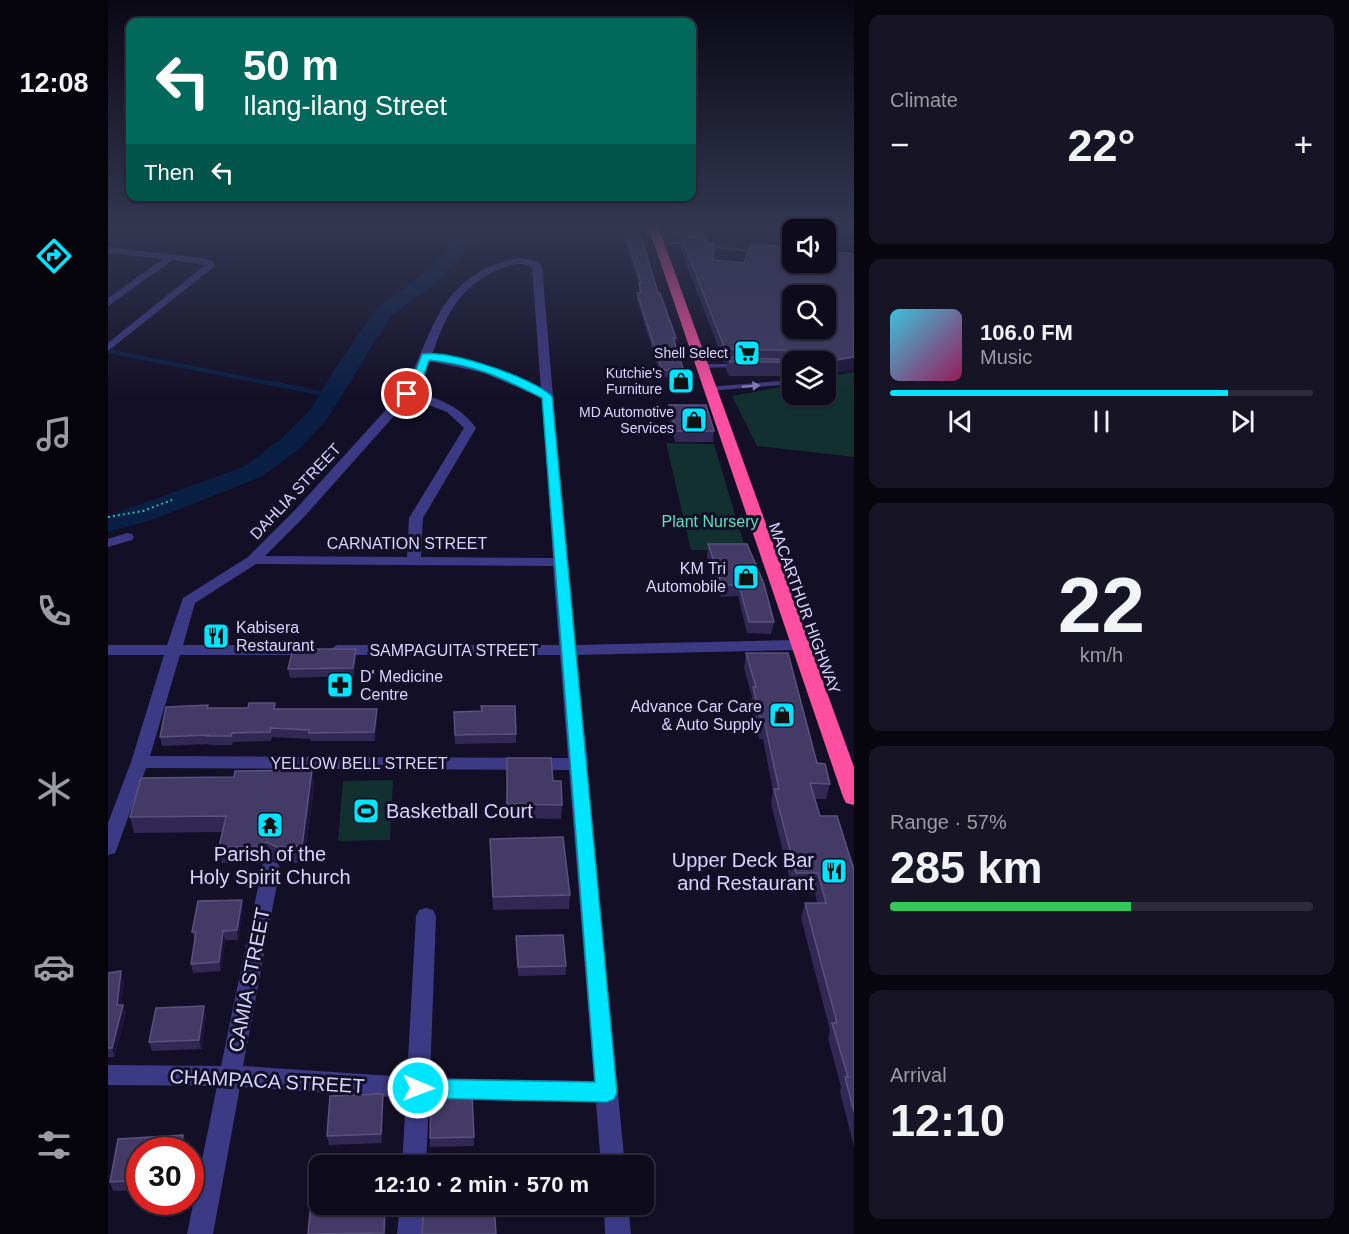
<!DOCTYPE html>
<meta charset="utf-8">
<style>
body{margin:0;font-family:Helvetica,sans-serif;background:#171425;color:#f1f3f6;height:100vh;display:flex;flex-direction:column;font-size:22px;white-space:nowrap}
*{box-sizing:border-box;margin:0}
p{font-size:20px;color:#9b9ba3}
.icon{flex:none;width:33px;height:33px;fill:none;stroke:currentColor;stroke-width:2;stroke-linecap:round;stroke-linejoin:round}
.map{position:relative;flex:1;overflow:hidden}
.details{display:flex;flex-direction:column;gap:15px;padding:15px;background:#08060f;width:495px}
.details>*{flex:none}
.guide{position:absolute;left:18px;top:18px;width:570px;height:183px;border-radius:12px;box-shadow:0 2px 4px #0004,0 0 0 2px #2e2b3b;background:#00695c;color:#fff;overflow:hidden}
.tools{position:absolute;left:674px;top:219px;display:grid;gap:12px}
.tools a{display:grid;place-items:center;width:54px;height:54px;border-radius:12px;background:#0e0b1c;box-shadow:0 2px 4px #0004,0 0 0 2px #2e2b3b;font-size:30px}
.speed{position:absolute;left:18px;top:1137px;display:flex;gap:12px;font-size:30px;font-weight:700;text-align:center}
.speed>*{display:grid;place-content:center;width:78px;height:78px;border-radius:50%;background:#0e0b1c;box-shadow:0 2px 4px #0004,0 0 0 2px #2e2b3b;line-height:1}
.speed .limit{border:9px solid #d22;background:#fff;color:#111}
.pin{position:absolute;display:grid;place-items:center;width:51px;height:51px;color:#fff;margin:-26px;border:3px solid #fff;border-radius:50%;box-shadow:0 2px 6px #0007}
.me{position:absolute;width:66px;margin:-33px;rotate:91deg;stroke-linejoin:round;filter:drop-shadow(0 0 4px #0008)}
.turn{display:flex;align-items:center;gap:21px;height:126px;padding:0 18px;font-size:27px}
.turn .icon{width:78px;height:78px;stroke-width:2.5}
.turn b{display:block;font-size:42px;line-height:51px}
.then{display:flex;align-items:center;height:57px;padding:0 18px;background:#0003;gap:12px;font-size:22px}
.big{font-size:45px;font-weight:700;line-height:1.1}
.details .card{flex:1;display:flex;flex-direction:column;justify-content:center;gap:9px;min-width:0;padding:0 21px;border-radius:12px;background:#171425}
.details .dial{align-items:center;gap:0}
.dial b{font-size:78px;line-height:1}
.song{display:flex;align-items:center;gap:18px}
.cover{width:72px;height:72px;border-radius:9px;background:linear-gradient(135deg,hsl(190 70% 55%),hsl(330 70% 35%))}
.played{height:6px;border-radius:3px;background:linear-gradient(90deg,#00e5ff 80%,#2e2b3b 80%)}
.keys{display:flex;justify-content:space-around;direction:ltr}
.heat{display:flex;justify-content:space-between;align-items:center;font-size:33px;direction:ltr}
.charge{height:9px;border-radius:4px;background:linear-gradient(90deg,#34c759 57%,#2e2b3b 0)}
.trip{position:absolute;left:201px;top:1155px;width:345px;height:60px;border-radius:12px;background:#0e0b1c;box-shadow:0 2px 4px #0004,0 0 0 2px #2e2b3b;font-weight:700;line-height:60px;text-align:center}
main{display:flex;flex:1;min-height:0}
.tabs{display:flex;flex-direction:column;width:108px;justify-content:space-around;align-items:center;background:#06040b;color:#9b9ba3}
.tabs .icon{width:42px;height:42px}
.tabs .on{color:#00e5ff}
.tabs b{font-size:27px;color:#f1f3f6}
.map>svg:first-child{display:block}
.green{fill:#12302f}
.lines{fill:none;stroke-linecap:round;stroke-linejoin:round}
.stream-far1{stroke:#0a1f44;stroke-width:4}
.stream{stroke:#0a1f44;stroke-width:4.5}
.river{fill:#0a1f44;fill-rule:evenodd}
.path{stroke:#2fb8b0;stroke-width:2;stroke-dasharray:2 3;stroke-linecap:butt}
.lane{fill:#3d3a85;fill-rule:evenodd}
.street{fill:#3d3a85;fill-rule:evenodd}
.highway{fill:#ff4fa3;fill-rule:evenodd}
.wall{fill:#312854}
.shaded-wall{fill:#1d163a}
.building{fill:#433a66;stroke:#5a527e;stroke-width:1.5;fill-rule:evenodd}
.oneway{fill:#837fbc}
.route{fill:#00e5ff;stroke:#0095a6;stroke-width:1.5}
.labels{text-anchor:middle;stroke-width:6;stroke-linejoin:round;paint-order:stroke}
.far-poi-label{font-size:14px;fill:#d9d4ff;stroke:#130f26;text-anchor:end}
.street-label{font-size:16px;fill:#d9d4ff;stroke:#130f26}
.park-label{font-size:16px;fill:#5fe0c0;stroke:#130f26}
.poi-label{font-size:16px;fill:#d9d4ff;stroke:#130f26;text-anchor:end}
.near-poi-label{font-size:20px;fill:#d9d4ff;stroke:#130f26;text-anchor:start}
.near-street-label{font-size:20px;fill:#d9d4ff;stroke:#130f26}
</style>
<main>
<nav class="tabs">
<b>12:08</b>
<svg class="icon on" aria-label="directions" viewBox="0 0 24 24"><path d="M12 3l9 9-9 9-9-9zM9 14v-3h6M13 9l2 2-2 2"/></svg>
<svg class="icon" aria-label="music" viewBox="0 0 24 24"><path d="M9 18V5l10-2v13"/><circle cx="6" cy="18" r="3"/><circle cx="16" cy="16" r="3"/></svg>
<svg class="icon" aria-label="phone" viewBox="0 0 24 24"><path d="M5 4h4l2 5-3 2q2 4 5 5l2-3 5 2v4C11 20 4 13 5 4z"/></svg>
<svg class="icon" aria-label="climate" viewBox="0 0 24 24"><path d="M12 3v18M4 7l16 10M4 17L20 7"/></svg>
<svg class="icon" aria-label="car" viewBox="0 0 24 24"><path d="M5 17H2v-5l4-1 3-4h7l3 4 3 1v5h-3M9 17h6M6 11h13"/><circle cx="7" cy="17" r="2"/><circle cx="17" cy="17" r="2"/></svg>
<svg class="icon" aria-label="filters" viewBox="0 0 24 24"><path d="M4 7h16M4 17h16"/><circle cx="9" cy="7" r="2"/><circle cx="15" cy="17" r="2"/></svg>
</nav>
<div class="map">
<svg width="746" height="1234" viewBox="0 0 746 1234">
<rect width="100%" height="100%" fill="#130f26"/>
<g class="green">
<polygon points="386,226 476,226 478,237 420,233 375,237 375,234"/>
<polygon points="746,372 746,457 649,446 624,396 684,385 684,394 717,394 717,378"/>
<polygon points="558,443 606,444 638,551 583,550"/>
<polygon points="285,780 282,840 230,841 235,781"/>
</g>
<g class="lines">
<polyline class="stream-far1" points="0,351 175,386"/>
<polyline class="stream" points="167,384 222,395"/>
<polygon class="river" points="365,226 382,226 329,282 282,317 220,418 190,450 153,477 41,521 0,532 0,516 135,467 172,440 203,409 222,376 268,309 315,274"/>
<polyline class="path" points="0,517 35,511 64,500"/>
<g class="lane">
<polygon points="675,238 684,240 684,242 675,240"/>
<polygon points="547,241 581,243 583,244 581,245 549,243 547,243"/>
<polygon points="596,244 650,251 652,252 650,253 594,246 594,245"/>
<polygon points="629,364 632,366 631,367 593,368 590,366 593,364"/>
<polygon points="684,380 684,384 601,391 598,389 601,387"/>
</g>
<g class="street">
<polygon points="0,247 94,258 104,261 107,266 0,351 0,343 97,265 65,260 0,306 0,298 55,259 0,253"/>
<path d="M411,258L429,261L434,266L466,645L691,640L699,645L691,650L467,655L480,764L478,767L517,1166H493L488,1102L321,1099L318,1166H294L298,1098L132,1087L105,1234H79L109,1086L0,1085V1065L113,1066L155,863L162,861L169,863L172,868L135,1066L299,1077L308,916L311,910L318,908L325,910L328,916L322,1078L486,1081L461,770L38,768L9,848L7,853L0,855V823L23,762L56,655H0V645H59L75,598L140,557L186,511L294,392C321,347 324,297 375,270C386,264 398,260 411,258ZM416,264L424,267L433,389L384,368L324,355C336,321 347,293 380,275C391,269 402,263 416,264ZM321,361L376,373L434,398L445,558L313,557L315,518L368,428C353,407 331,398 306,392ZM302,398L339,412L356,428L301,518L299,557L157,556L196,517ZM148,564L445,566L451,645H229L221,650L229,655H452L460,758L42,756L72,655H202L210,650L202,645H75L87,603Z"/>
<polygon points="19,533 24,534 26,537 24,540 0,547 0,539"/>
<polygon points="292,1204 316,1204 315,1234 289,1234"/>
<polygon points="496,1204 520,1204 523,1234 497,1234"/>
</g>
<polygon class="highway" points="540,226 550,226 746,767 746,805 738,803 735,797"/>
</g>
<g class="wall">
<polygon points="512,226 530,226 550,293 568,338 567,346 578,377 578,384 563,384 561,377 553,377 529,300 529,293 531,293 531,285"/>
<polygon points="562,226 594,226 596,238 605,260 636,263 746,254 746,369 717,375 717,362 684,362 684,376 621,376 618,370 619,362 616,362 572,248 572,241 564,240"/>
<polygon points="726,226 746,226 746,232 726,230"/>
<polygon points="561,405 606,431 605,442 567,442 560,416"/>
<polygon points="600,544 666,622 663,634 639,633 630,596 613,597 599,556"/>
<polygon points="248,649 248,657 246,676 182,678 180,669"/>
<polygon points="638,653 722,784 718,799 707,799 712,816 746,870 746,1147 732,1092 733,1087 720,1038 722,1030 693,918 697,903 709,903 706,888 684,888 663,804 665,791 655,739 651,739 643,702 644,697 636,668"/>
<polygon points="101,708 167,709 269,709 269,718 267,741 202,741 202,739 164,737 163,741 125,742 124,745 101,745 100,744 54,746 52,737"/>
<polygon points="346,720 408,734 408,743 347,744"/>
<polygon points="204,770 206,786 196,863 172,863 161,859 153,863 114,863 111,847 114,832 26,833 22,817 126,777"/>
<polygon points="398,772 445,781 454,805 453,819 399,818"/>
<polygon points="382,839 462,895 461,909 385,910"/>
<polygon points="135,909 130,940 117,940 113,971 85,973 83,964 87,941 84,932"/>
<polygon points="408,936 458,966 458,975 410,976"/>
<polygon points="0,973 16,981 13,1005 15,1005 18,1014 6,1057 0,1057"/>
<polygon points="98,1015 93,1049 44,1051 41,1042"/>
<polygon points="364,1093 366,1146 322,1147 322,1138"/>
<polygon points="275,1094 275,1104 274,1143 221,1145 219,1136"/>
<polygon points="75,1135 78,1144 77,1150 32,1150 32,1190 5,1191 2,1182 10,1139"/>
</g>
<g class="shaded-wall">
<polygon points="746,357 746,369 717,375 717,362"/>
<polygon points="248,649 248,657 246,676 245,668"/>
<polygon points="269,709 269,718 267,741 266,732"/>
<polygon points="204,770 206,786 196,863 194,846"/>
<polygon points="159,842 161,859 153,863 150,847"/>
<polygon points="134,900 135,909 130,940 129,930"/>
<polygon points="115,931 117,940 113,971 111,962"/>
<polygon points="13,971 16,981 12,1014 9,1005"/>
<polygon points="15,1005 18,1014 6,1057 4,1048"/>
<polygon points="96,1006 98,1015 93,1049 91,1040"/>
<polygon points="275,1094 275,1104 274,1143 273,1134"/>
<polygon points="75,1135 78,1144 77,1150 73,1150"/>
<polygon points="277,1204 279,1204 278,1234 276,1234"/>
</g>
<g class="building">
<polygon points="515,226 530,226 550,293 552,293 568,338 565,338 578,377 564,377 562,370 554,370 529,293 533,293 531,283 533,283"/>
<polygon points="563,226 594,226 596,238 565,234"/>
<path d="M573,236L598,239V243L606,244L605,260L636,263L643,244L684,248V262H717V251L746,254V357L717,362H622L620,357L686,360L689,354L675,350L617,349ZM684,296H717V328H684Z"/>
<polygon points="561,405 598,405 606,431 568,431"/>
<polygon points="600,544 639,544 656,584 666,622 641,622 631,585 614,585"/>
<polygon points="185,649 248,649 245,668 180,669"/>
<polygon points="638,653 680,653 709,763 717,764 722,784 702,783 712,816 729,816 746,870 746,1112 737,1077 740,1077 724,1023 729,1023 697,903 718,903 710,873 688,873 666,789 671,789 657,724 654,724 645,687 648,687"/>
<polygon points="141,703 167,703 166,709 269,709 266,732 201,733 201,730 163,728 162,732 124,733 123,736 99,736 100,735 52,737 58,707 100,705 99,708 140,708"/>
<polygon points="373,706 407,706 408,734 347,735 346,712 374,711"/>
<polygon points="399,758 443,758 445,781 453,781 454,805 399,804"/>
<polygon points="204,770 194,846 169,847 159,842 150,847 111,847 118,816 22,817 33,778 126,777 127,771"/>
<polygon points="455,837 462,895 385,897 382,839"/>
<polygon points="134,900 129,930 115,931 111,962 83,964 88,932 84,932 90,901"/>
<polygon points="455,935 458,966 410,967 408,936"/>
<polygon points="13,971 9,1005 15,1005 4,1048 0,1048 0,973"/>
<polygon points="96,1006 91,1040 41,1042 48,1008"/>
<polygon points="364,1093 366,1137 322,1138 323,1094"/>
<polygon points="275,1094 273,1134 219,1136 222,1096"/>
<polygon points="75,1135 73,1150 32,1150 32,1180 2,1182 10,1139"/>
<polygon points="205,1178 212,1178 212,1204 277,1204 276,1233 200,1234"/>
<polygon points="316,1204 386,1204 388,1234 314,1234"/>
</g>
<defs><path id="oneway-solid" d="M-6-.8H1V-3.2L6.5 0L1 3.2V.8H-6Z" transform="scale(1.5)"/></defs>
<use class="oneway" href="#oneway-solid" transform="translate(643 386) rotate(-5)"/>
<linearGradient id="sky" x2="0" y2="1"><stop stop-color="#0a0815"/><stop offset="0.57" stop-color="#333752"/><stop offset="1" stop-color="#333752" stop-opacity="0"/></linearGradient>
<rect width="746" height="399" fill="url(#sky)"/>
<path class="route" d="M314,354C343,350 423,377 444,396L509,1092L506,1099L499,1102L310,1098L302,1095L299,1088L302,1082L310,1079L487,1082L434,398C393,377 367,365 321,360L315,378L303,396H296L294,394L305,378Z"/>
<defs>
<symbol id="supermarket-square" viewBox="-11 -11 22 22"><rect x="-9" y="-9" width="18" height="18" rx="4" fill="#00e5ff" stroke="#130f26"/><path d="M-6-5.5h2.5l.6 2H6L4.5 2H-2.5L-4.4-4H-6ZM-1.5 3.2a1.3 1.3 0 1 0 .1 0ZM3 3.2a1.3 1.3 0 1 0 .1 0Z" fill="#111"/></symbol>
<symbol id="shop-square" viewBox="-11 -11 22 22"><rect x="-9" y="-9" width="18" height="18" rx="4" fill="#00e5ff" stroke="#130f26"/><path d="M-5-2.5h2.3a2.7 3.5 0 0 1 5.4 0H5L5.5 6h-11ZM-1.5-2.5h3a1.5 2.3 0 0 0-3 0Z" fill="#111"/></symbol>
<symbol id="restaurant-square" viewBox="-11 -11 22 22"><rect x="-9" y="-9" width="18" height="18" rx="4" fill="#00e5ff" stroke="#130f26"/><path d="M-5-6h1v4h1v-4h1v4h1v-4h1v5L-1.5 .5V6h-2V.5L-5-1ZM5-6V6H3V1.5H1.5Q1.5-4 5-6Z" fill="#111"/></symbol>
<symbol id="pharmacy-square" viewBox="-11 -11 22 22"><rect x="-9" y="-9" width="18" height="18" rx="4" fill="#00e5ff" stroke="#130f26"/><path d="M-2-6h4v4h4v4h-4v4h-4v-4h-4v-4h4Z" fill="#111"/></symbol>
<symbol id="stadium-square" viewBox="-11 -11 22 22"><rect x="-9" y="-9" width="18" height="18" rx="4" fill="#00e5ff" stroke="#130f26"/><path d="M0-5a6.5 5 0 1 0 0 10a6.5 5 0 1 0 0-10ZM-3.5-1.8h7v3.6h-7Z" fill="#111"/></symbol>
<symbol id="temple-square" viewBox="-11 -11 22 22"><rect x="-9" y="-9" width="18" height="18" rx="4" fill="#00e5ff" stroke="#130f26"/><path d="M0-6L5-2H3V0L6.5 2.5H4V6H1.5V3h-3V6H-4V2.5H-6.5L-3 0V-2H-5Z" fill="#111"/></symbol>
</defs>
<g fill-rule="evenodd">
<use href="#supermarket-square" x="624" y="338" width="30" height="30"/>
<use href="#shop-square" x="558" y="366" width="30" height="30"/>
<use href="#shop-square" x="571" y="405" width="30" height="30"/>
<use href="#shop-square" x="623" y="562" width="30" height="30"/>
<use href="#restaurant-square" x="93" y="621" width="30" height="30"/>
<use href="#pharmacy-square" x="217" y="670" width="30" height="30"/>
<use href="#shop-square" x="659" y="700" width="30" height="30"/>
<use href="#stadium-square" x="243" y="796" width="30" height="30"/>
<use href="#temple-square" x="147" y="810" width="30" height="30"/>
<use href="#restaurant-square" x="711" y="856" width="30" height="30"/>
</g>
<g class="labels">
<g class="far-poi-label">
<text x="620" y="358">Shell Select</text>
<text x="554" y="378">Kutchie's<tspan x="554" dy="16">Furniture</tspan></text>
<text x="566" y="417">MD Automotive<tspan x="566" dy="16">Services</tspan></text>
</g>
<g class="street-label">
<text transform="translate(187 491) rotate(-47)" y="6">DAHLIA STREET</text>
<text x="299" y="549">CARNATION STREET</text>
<text transform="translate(697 608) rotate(70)" y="6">MACARTHUR HIGHWAY</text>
<text x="346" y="656">SAMPAGUITA STREET</text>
<text x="251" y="769">YELLOW BELL STREET</text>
</g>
<g class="park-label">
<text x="602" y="527">Plant Nursery</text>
</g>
<g class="poi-label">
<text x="618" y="574">KM Tri<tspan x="618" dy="18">Automobile</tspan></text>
<text x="128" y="633" text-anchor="start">Kabisera<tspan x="128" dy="18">Restaurant</tspan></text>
<text x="252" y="682" text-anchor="start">D' Medicine<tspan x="252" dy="18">Centre</tspan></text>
<text x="654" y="712">Advance Car Care<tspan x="654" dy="18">&amp; Auto Supply</tspan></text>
</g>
<g class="near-poi-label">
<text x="278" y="818">Basketball Court</text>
<text x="162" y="861" text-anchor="middle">Parish of the<tspan x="162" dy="23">Holy Spirit Church</tspan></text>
<text x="706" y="867" text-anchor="end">Upper Deck Bar<tspan x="706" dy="23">and Restaurant</tspan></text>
</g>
<g class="near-street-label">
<text transform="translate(141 980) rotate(-79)" y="7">CAMIA STREET</text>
<text transform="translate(159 1081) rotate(3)" y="7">CHAMPACA STREET</text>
</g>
</g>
</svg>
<div class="tools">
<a><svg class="icon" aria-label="sound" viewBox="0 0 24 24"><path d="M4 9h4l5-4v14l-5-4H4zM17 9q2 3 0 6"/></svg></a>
<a><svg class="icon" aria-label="search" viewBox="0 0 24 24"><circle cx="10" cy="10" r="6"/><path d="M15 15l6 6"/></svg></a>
<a><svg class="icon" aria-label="layers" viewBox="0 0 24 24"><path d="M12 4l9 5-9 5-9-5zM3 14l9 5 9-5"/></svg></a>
</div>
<div class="speed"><div class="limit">30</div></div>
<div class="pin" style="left:299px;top:394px;background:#d93025"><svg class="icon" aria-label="arrive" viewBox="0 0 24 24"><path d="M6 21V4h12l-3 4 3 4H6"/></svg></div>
<svg class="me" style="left:310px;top:1088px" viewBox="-20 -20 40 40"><circle r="17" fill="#00e5ff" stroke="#fff" stroke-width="3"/><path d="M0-11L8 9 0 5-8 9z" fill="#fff"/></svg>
<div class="trip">12:10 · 2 min · 570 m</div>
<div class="guide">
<div class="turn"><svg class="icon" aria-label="left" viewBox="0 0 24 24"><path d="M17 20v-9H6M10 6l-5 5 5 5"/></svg><div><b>50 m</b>Ilang-ilang Street</div></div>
<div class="then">Then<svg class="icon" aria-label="left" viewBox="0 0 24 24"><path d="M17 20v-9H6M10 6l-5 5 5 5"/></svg></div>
</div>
</div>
<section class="details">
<div class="card"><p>Climate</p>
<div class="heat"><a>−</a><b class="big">22°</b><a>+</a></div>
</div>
<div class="card">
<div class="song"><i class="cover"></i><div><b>106.0 FM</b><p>Music</p></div></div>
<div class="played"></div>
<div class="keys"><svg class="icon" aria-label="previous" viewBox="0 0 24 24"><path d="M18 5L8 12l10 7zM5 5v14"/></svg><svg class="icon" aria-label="pause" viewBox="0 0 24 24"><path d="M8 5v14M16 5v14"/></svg><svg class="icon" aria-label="next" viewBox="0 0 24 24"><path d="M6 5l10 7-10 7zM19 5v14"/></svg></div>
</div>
<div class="card dial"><b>22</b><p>km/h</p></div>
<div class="card"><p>Range · 57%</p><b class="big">285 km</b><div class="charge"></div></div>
<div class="card"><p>Arrival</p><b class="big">12:10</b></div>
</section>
</main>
